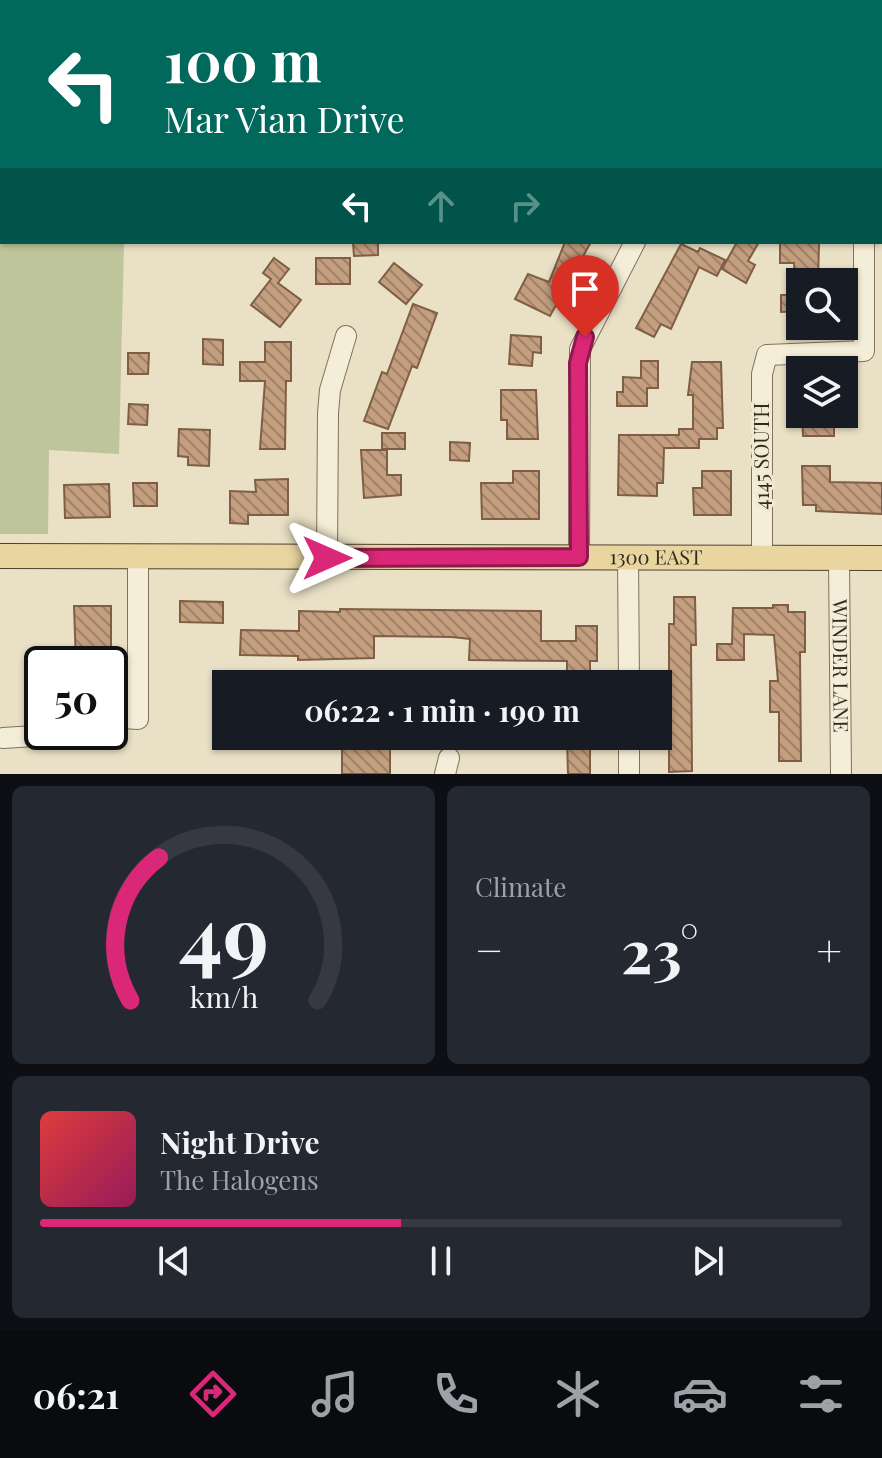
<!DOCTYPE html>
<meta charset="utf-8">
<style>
body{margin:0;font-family:"Playfair Display",serif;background:#242831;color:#f1f3f6;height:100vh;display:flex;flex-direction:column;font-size:30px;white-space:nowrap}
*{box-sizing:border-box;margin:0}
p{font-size:26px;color:#9ea1a6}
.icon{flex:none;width:44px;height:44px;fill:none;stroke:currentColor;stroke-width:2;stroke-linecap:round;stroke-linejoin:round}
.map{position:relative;height:774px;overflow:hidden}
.drawer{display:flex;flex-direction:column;gap:12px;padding:12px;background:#0d0f14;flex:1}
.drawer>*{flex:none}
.top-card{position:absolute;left:0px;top:0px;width:882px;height:244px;box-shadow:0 2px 6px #0004;background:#00695c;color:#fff;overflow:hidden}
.controls{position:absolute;left:786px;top:268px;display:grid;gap:16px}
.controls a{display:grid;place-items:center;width:72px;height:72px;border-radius:0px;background:#171b24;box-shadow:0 2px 6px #0004;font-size:40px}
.speed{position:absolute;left:24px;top:646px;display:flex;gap:16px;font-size:40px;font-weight:700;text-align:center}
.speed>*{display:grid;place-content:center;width:104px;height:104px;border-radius:50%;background:#171b24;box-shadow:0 2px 6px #0004;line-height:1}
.speed .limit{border:4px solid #111;border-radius:12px;background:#fff;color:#111}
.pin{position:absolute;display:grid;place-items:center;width:68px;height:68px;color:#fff;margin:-82px -34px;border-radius:50% 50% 50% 0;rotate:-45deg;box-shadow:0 0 8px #0007}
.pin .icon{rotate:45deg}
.me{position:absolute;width:88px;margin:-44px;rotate:90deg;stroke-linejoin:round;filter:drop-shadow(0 0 6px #0008)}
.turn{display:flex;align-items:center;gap:28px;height:168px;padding:0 32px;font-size:36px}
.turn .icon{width:104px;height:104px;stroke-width:2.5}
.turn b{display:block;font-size:56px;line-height:68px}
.lanes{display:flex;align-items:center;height:76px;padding:0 32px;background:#0003;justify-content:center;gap:40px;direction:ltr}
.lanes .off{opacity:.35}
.big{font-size:60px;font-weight:700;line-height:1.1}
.drawer .card{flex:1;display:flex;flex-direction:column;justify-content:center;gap:12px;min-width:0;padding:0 28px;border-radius:12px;background:#242831}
.drawer .dial{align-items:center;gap:0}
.dial svg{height:208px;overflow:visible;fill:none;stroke:#363941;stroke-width:7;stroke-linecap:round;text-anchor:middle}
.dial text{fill:#f1f3f6;stroke:none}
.song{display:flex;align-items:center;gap:24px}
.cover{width:96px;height:96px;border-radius:12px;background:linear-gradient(135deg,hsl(0 70% 55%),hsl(330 70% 35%))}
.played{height:8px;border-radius:4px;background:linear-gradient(90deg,#db2777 45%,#363941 45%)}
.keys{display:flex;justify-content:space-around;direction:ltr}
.heat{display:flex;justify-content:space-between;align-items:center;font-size:44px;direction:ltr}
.drawer .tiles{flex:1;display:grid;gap:12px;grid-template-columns:1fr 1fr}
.card:last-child{grid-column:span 2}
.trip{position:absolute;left:212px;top:670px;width:460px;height:80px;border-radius:0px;background:#171b24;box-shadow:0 2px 6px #0004;font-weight:700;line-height:80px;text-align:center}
.tabs{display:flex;height:128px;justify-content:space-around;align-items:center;background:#090b0e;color:#9ea1a6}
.tabs .icon{width:56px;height:56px}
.tabs .on{color:#db2777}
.tabs b{font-size:36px;color:#f1f3f6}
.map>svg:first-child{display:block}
.park{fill:#bec59a}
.building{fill:url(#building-back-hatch);stroke:#7e5f45;stroke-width:2}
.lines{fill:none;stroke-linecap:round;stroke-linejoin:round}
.minor-casing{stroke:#81725d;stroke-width:22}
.major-casing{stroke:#504131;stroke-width:26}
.minor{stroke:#f4edd7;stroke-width:20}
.major{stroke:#e8d5a0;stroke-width:24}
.route-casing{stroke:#8e194d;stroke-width:20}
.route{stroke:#db2777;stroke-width:14}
.labels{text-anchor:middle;stroke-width:6;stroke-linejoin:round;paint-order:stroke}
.street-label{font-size:20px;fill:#332a1f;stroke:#f1ead3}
</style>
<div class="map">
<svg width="882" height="774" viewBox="0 0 882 774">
<defs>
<pattern id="building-back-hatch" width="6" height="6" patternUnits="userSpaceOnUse" patternTransform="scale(2)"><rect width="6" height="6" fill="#c39e7f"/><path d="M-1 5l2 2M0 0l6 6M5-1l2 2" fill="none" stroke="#9f8167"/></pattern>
</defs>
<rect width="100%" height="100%" fill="#e9e0c5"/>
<polygon class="park" points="0,0 546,0 546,2 2,2 2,242 124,242 119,454 49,450 48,534 0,534"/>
<g class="building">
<polygon points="353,242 378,242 378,255 354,256"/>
<polygon points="565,242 591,242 550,316 515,299 528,274 549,282"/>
<polygon points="737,242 759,242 748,261 755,265 746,283 722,269"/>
<polygon points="780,242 819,242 818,282 795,282 794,263 780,263"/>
<polygon points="681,244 698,252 700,248 725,260 717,276 699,267 671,329 661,324 654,337 636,328"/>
<polygon points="274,258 289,269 278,283 301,300 280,327 251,305 271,279 263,273"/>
<rect x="316" y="258" width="34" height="26"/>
<polygon points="394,263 422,285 406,304 379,282"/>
<polygon points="781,295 800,295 800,311 781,312"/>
<polygon points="413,304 437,313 417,368 412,366 388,429 364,421 382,372 387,374"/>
<polygon points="511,335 541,337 541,353 533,352 532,366 509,364"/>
<polygon points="203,339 223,340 223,365 203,364"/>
<polygon points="265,342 291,342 291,381 286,381 285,449 260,449 265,381 240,381 240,362 265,362"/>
<polygon points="128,353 149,353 148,374 128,374"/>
<polygon points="641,361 658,361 658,388 647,388 647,406 617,406 617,392 623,392 623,377 641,378"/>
<polygon points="692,362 721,362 723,428 717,428 717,439 699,439 699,448 664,448 663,483 657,483 657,496 618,495 619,435 679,435 679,429 693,429 693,395 688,395"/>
<polygon points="501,390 536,390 538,439 507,439 507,420 501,420"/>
<polygon points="129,404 148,405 147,425 128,424"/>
<polygon points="802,414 834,414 834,436 803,436"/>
<polygon points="179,429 210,430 209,466 188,465 188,457 178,456"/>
<rect x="382" y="433" width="23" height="16"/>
<polygon points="450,442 470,443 469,461 450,460"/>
<polygon points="361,450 387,450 387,475 401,475 401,495 364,498"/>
<polygon points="802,466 830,466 830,482 882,483 882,514 816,511 816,505 803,505"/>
<polygon points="513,471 539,471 539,519 482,519 481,483 513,483"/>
<polygon points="702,471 731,471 731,515 694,515 693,488 702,488"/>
<polygon points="288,479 288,515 248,515 248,524 230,523 230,491 256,492 255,480"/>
<polygon points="133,483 157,483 157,506 134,506"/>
<polygon points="109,484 110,517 65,518 64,485"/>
<polygon points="674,597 695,597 696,645 691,645 692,771 669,772 669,624 674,624"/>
<polygon points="180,601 223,602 223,623 180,622"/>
<polygon points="773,605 788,605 788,612 805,612 805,652 800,652 801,761 779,761 779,712 770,712 770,681 778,681 774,635 744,634 744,660 717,660 717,644 732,644 733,608 773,608"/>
<polygon points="74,606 111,606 111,664 76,664"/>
<polygon points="340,609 541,611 541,641 576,641 576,626 597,626 597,661 590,661 590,684 567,684 567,661 469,660 470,639 452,637 374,636 374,658 298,660 298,656 240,655 241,630 299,631 299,611 340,612"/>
<polygon points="567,740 590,740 590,774 568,774"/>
<polygon points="342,742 390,746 390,774 342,774"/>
</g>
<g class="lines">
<defs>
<g id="minor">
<polyline points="572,0 573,2"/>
<polyline points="579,557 580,349 635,242"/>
<polyline points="327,558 328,413 330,390 346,336"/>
<polyline points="628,558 629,684"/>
<path id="s1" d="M839,558L841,774"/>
<polyline points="762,559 762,374 767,355 864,351 864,242"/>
<polyline points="110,717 138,719 138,557"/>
<polyline points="629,736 629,774"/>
<polyline points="3,738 35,736 43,732"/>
<polyline points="445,774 449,758"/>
</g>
<g id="major">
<path id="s2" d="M0,556L882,558"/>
</g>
</defs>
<use href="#minor" class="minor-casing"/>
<use href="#major" class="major-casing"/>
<use href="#minor" class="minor"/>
<use href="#major" class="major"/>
</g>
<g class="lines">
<defs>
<polyline id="route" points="327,558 579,557 578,363 585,337"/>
</defs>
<use href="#route" class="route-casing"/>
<use href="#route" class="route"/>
</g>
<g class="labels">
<g class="street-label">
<text transform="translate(762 456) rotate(-90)" y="7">4145 SOUTH</text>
<text dy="7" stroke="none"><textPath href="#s2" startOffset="656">1300 EAST</textPath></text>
<text dy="7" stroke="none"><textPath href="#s1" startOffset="108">WINDER LANE</textPath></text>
</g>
</g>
</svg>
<div class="controls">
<a><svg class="icon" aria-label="search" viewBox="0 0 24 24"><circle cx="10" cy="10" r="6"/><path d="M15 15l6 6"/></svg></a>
<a><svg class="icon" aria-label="layers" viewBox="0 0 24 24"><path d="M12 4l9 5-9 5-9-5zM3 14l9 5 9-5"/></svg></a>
</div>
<div class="speed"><div class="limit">50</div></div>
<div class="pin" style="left:585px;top:337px;background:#d93025"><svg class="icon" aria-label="arrive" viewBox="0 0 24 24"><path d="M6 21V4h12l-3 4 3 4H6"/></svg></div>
<svg class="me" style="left:327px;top:558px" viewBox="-20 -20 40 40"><path d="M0-17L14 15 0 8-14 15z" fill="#db2777" stroke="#fff" stroke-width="4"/></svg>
<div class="trip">06:22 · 1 min · 190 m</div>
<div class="top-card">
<div class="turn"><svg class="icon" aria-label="left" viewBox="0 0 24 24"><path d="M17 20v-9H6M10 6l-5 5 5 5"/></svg><div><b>100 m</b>Mar Vian Drive</div></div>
<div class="lanes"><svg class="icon" aria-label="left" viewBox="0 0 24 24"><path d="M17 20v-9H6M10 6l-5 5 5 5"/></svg><svg class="icon off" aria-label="ahead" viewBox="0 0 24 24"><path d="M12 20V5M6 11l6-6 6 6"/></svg><svg class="icon off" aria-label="right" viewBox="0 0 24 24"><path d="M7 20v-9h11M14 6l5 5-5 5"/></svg></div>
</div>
</div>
<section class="drawer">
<div class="tiles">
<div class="card dial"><svg viewBox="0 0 100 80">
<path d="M14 69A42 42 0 1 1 86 69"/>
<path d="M14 69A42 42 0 0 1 25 14" stroke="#db2777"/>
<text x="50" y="56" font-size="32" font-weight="700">49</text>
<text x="50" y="72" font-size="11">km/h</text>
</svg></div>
<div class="card"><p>Climate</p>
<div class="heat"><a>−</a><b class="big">23°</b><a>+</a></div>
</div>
<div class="card">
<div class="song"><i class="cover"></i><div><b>Night Drive</b><p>The Halogens</p></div></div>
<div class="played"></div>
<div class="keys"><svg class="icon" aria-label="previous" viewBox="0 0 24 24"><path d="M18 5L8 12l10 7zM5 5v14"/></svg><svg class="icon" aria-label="pause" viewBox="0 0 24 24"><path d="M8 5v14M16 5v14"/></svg><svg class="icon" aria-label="next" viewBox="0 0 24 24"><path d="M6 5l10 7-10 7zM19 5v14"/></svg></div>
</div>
</div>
</section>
<nav class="tabs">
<b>06:21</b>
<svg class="icon on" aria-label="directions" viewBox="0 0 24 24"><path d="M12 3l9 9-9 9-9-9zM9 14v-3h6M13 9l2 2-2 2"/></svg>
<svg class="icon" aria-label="music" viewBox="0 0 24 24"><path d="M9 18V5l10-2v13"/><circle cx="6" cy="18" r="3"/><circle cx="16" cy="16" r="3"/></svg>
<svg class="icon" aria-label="phone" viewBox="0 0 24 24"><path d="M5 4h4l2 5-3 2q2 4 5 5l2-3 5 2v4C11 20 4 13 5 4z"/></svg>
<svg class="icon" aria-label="climate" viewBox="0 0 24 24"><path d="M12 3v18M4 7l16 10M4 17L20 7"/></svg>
<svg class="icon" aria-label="car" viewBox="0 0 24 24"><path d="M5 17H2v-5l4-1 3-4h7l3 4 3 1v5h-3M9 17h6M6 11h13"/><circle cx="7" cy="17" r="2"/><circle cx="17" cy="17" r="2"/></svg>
<svg class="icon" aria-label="filters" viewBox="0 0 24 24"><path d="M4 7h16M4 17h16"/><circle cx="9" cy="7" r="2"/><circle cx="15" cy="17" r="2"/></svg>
</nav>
